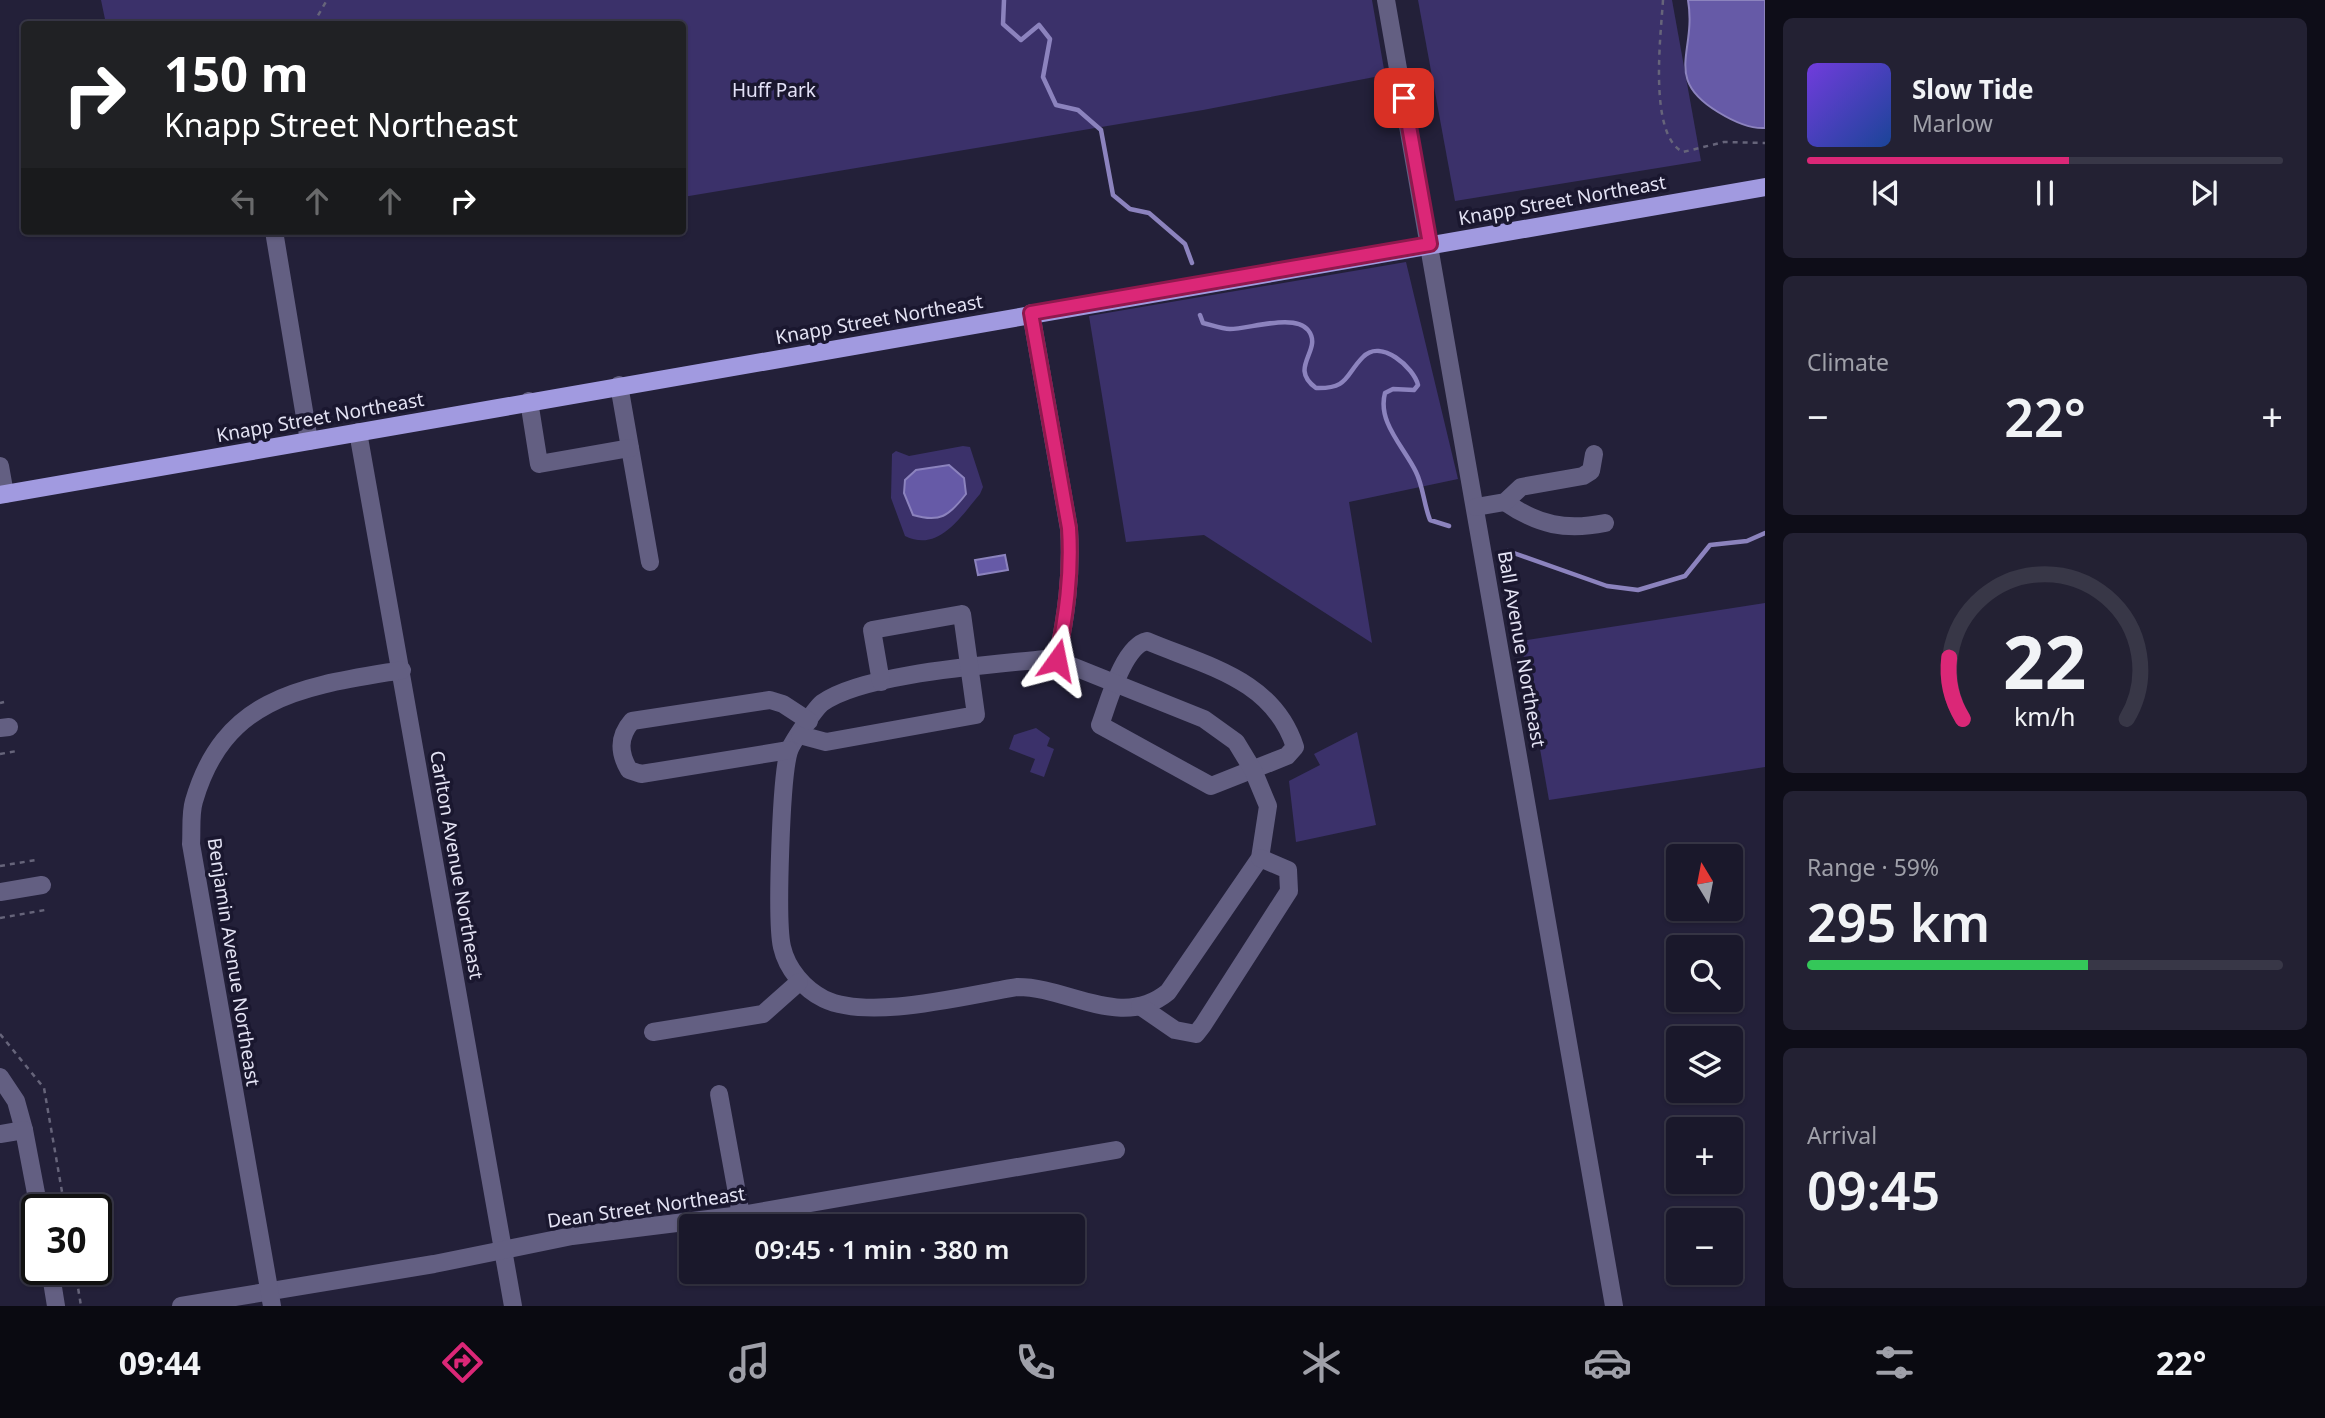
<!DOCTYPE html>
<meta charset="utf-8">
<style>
body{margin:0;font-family:"Noto Sans",sans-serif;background:#232133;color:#f1f3f6;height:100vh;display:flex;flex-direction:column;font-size:26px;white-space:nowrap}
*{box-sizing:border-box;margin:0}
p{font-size:23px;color:#9fa0a9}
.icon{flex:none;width:38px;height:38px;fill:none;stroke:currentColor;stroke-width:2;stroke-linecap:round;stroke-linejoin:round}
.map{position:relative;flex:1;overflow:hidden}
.drawer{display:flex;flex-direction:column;gap:18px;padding:18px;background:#0e0d18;width:560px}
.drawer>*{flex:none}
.banner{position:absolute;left:21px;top:21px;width:665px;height:214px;border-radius:7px;box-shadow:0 2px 5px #0004,0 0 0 2px #383747;background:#202124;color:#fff;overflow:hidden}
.needle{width:46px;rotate:350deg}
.controls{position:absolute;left:1666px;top:844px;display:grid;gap:14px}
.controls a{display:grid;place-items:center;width:77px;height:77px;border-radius:7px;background:#1a182b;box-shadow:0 2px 5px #0004,0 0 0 2px #383747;font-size:35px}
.speed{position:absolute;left:21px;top:1194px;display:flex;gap:14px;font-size:35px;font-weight:700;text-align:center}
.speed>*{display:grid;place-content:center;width:91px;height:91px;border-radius:50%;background:#1a182b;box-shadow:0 2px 5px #0004,0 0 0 2px #383747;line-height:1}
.speed .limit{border:4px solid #111;border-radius:10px;background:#fff;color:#111}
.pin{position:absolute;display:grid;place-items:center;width:60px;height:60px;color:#fff;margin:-30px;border-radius:14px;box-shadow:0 4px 10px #0006}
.me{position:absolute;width:77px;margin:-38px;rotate:12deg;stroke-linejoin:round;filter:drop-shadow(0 0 5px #0008)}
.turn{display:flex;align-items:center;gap:24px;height:147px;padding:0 28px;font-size:32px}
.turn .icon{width:91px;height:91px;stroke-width:2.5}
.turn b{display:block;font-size:49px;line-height:60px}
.lanes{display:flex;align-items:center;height:66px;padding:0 28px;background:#0003;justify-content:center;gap:35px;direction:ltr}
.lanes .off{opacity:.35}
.big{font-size:52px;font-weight:600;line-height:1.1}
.drawer .tile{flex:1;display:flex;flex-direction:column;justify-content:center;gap:10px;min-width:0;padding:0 24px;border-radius:10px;background:#232133}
.drawer .dial{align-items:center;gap:0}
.dial svg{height:182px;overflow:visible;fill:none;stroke:#383747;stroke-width:7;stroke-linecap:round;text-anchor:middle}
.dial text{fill:#f1f3f6;stroke:none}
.song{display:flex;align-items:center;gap:21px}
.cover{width:84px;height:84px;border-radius:10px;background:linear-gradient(135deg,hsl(260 70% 55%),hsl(220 70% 35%))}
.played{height:7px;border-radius:4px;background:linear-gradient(90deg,#db2777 55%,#383747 55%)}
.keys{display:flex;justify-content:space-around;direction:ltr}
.heat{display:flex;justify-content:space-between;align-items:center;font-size:38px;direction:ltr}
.charge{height:10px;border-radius:5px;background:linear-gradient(90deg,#34c759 59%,#383747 0)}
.trip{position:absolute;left:679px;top:1214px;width:406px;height:70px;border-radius:7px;background:#1a182b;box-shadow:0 2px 5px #0004,0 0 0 2px #383747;font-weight:600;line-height:70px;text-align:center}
.tab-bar{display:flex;height:112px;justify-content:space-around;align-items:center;background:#0a0a11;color:#9fa0a9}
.tab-bar .icon{width:49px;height:49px}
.tab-bar .active{color:#db2777}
.tab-bar b{font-size:32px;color:#f1f3f6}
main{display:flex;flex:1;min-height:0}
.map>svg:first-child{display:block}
.green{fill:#3b316a;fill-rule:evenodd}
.water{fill:#665aa7;stroke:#8c83be;stroke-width:2}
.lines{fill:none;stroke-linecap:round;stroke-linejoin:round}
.stream{stroke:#8c83be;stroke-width:4.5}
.path{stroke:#66647a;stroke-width:2.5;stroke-dasharray:5 5;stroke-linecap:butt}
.minor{stroke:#635f82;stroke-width:18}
.major{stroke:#a19ae0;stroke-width:18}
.route-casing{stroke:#8e194d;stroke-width:18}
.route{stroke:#db2777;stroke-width:12}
.labels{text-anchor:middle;stroke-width:7;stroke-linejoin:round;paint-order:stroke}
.park-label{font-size:19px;fill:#e3e1f7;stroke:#1a172f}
.street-label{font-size:19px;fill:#e4e3f4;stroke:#1a172f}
</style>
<main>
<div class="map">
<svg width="1765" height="1306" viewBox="0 0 1765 1306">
<rect width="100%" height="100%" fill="#232039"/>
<g class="green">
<polygon points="101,0 1372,0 1385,75 1203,110 683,197 682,24 106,24"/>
<polygon points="1418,0 1672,0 1701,161 1455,201"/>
<polygon points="1406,262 1458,479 1349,502 1372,643 1204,535 1126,542 1089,316"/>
<path d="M963,446L970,447L983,487L980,494C961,516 939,553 905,536L891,498L892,454L896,451L909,456ZM949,465L964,478L966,493L959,503L916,470Z"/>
<polygon points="1765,603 1765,767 1549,800 1521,641"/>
<polygon points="1036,728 1050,738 1047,746 1054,749 1044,777 1030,772 1035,759 1009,749 1014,735"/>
<polygon points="1357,732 1376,825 1296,842 1289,781 1320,765 1314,754"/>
</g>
<g class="water">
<path d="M1688,0H1765V128C1750,129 1731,120 1718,112C1662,78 1697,52 1688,0Z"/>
<path d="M949,465L964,478L966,494C949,516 940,523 913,515L904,493L905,480L916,470Z"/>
<polygon points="1005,555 1008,570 978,575 975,560"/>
</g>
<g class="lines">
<g class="stream">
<polyline points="1004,0 1003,24 1021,40 1039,25 1050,39 1043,77 1056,105 1078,110 1101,130 1113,195 1130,209 1149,213 1185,244 1192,263"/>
<path d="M1200,315L1203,323C1212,325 1221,329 1230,329C1249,329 1295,313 1308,330C1324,350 1287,367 1316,388C1349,389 1345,375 1363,357C1381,338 1414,368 1418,385L1414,390L1393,389L1385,393C1377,422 1404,447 1416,472C1423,486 1424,505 1430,520L1449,526"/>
<polyline points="1508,551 1607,586 1638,590 1685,576 1710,545 1747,541 1765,533"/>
</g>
<g class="path">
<path d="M1663,0C1661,34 1648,135 1683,152L1724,142L1765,143"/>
<polyline points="313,24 327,0"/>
<polyline points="0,703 4,702"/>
<polyline points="0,754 17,751"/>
<polyline points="0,866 36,860"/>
<polyline points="0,918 45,910"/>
<polyline points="0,1034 44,1088 65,1209"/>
<polyline points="75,1269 81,1306"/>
</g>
<g class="minor">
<polyline points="1386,0 1614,1306"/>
<polyline points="274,231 309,441"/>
<path d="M1031,313L1069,529C1072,574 1066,616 1057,660"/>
<polyline points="619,385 650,562"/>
<polyline points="529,401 539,464 630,448"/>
<polyline points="358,432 513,1306"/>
<polyline points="0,466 5,494"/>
<path d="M1505,502C1538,525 1566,531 1605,523"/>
<polyline points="1476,507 1505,502 1521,487 1583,476 1591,471 1594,454"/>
<path d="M1147,641C1206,666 1273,679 1295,747L1287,756L1211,786L1100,725C1108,704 1123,646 1147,641Z"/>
<path d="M1045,659L1057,660L1204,719L1236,742L1253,770L1268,806L1260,858L1168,992C1122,1030 1068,987 1018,987C967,995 870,1021 824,999C804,989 787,969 782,947C776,921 781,776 789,751C792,742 815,709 822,703C863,673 991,665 1045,659Z"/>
<polyline points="0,728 9,727"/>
<polyline points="800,735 826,742 976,715 962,614 872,630 881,682"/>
<path d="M789,750L641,774L629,770C619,753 618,737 632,721L770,700L783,704L809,721"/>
<polyline points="0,892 42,885"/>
<polyline points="1140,1006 1175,1030 1196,1034 1203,1025 1289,891 1288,870 1260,858"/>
<polyline points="653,1032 763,1014 799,982"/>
<polyline points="0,1077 16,1101 24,1130"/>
<polyline points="719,1094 741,1215"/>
<polyline points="0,1134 24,1130 39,1209"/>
<polyline points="50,1269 56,1306"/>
<polyline points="181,1306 434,1264 572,1236 741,1215 1116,1150"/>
<path d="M272,1306L191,844C192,831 190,814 194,801C225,694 307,686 402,670"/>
</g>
<polyline class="major" points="0,495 1765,187"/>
</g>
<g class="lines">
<defs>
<path id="route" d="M1057,660C1066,616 1072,574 1069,528L1031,313L1430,244L1404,98"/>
</defs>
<use href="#route" class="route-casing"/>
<use href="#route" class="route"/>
</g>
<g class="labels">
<g class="park-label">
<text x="774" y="97">Huff Park</text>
</g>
<g class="street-label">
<text transform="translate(1562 200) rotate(-10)" y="7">Knapp Street Northeast</text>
<text transform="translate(879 319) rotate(-10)" y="7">Knapp Street Northeast</text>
<text transform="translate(320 417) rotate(-10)" y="7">Knapp Street Northeast</text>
<text transform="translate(1522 649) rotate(80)" y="7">Ball Avenue Northeast</text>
<text transform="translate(457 865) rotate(80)" y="7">Carlton Avenue Northeast</text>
<text transform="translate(234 962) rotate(81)" y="7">Benjamin Avenue Northeast</text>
<text transform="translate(646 1207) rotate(-8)" y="7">Dean Street Northeast</text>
</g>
</g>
</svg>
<div class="controls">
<a><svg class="needle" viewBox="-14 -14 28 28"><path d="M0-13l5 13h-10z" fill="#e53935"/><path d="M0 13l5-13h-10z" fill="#9fa0a9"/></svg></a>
<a><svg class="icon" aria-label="search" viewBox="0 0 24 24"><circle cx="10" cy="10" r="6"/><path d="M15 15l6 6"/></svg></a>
<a><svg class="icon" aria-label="layers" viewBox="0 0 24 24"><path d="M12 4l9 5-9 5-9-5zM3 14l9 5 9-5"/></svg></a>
<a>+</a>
<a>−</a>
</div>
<div class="speed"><div class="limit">30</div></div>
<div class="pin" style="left:1404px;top:98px;background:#d93025"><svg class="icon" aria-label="arrive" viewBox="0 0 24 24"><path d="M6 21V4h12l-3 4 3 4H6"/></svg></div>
<svg class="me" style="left:1057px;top:660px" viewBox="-20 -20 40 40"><path d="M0-17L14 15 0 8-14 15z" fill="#db2777" stroke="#fff" stroke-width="4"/></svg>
<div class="trip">09:45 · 1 min · 380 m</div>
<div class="banner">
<div class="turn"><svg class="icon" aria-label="right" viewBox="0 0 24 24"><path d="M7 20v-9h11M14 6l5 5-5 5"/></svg><div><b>150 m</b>Knapp Street Northeast</div></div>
<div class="lanes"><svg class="icon off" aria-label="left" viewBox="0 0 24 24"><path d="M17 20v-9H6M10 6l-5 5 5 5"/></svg><svg class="icon off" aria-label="ahead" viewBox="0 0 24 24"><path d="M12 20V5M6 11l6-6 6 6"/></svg><svg class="icon off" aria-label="ahead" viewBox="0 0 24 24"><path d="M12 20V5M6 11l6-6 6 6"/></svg><svg class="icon" aria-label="right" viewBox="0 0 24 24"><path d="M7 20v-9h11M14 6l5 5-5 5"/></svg></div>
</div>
</div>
<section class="drawer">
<div class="tile">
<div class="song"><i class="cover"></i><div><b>Slow Tide</b><p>Marlow</p></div></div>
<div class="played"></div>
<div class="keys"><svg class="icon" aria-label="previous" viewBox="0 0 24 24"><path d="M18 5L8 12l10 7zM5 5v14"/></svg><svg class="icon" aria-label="pause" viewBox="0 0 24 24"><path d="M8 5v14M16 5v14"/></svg><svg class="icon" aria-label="next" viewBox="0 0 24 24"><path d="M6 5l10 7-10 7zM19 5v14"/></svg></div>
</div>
<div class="tile"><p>Climate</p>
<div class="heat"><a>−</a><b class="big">22°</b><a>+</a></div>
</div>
<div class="tile dial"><svg viewBox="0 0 100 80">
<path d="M14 69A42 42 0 1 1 86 69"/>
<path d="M14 69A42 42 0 0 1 8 42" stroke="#db2777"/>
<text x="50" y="56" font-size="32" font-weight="700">22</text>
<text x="50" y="72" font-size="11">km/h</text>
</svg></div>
<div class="tile"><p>Range · 59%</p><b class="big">295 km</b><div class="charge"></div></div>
<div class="tile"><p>Arrival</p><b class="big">09:45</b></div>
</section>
</main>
<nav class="tab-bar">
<b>09:44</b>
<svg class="icon active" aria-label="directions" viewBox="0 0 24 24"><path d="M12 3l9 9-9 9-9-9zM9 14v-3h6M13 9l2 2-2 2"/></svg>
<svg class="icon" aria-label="music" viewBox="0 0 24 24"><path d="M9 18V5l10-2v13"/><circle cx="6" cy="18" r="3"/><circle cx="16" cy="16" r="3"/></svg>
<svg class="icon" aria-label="phone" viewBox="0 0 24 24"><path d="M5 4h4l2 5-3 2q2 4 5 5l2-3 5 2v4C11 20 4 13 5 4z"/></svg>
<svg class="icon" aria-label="climate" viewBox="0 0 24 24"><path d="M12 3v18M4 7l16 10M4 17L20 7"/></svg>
<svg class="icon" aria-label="car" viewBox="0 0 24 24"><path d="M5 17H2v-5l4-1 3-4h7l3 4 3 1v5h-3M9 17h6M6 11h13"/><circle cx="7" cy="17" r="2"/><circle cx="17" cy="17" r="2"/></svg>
<svg class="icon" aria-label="filters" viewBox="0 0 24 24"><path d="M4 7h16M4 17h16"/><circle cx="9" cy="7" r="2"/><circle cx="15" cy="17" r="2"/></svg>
<b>22°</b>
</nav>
